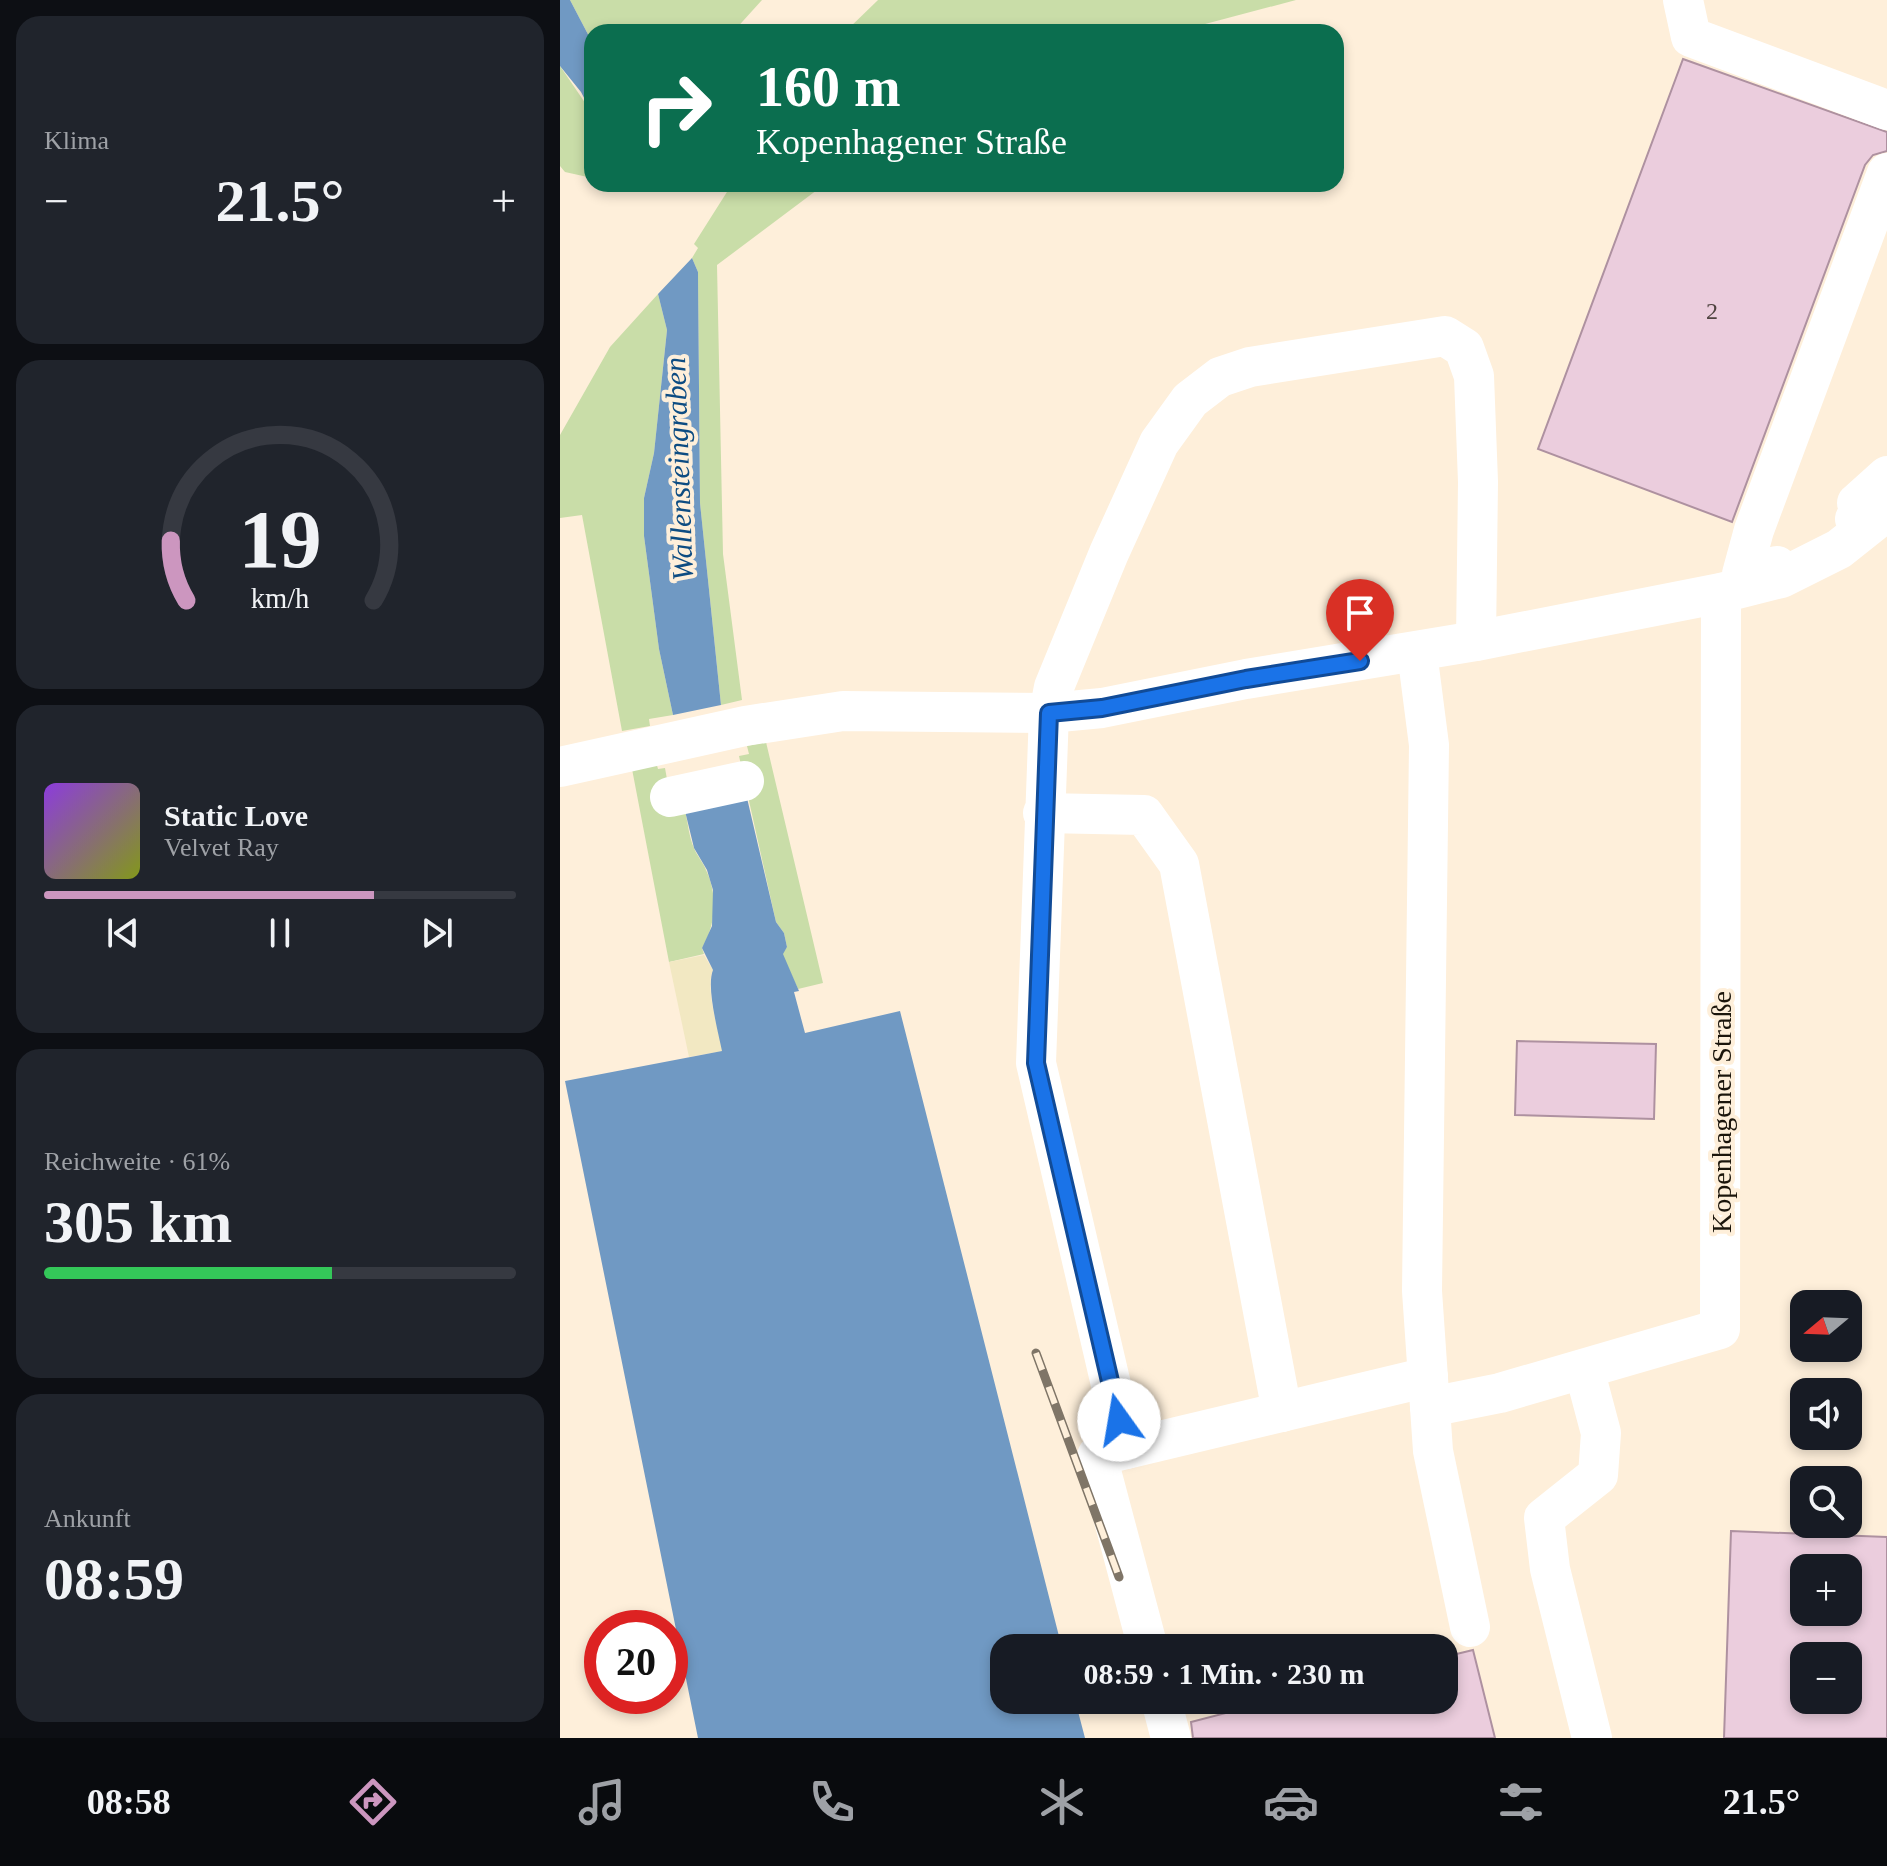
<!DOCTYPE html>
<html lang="de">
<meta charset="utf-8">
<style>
body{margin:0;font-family:"Times New Roman",serif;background:#20242c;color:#f1f3f6;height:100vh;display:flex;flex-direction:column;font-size:30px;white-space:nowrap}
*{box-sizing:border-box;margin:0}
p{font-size:26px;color:#9ea1a6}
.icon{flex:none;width:44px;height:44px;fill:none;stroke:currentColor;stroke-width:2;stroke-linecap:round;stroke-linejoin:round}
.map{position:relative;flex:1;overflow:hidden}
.sheet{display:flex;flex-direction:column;gap:16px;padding:16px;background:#0d0f14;width:560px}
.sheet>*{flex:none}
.banner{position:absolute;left:24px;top:24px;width:760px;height:168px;border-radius:24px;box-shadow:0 4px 12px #0003;background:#0b6e4f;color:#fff;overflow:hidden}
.needle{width:52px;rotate:251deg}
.fabs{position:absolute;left:1230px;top:1290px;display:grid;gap:16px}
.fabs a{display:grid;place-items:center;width:72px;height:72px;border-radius:16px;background:#171b24;box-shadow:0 4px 12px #0003;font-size:40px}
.speed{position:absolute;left:24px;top:1610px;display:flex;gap:16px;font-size:40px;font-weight:700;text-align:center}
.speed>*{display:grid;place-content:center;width:104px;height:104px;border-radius:50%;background:#171b24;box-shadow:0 4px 12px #0003;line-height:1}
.speed .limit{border:12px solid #d22;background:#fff;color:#111}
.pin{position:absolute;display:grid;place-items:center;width:68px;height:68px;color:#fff;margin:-82px -34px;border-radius:50% 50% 50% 0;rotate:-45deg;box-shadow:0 0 8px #0007}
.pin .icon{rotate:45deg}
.me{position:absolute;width:88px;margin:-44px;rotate:347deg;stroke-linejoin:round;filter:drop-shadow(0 0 6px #0008)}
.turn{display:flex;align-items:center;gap:28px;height:168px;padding:0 40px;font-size:36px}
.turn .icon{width:104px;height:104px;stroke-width:2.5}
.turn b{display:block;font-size:56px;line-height:68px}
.big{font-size:60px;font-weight:700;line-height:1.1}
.sheet .tile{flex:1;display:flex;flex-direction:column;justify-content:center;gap:12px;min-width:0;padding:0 28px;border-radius:24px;background:#20242c}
.sheet .dial{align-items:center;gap:0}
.dial svg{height:208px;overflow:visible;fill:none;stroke:#363941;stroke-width:7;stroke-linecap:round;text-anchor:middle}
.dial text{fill:#f1f3f6;stroke:none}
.song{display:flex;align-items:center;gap:24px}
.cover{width:96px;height:96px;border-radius:12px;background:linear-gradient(135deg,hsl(270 70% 55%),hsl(70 70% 35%))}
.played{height:8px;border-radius:4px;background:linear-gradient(90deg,#cc96bf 70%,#363941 70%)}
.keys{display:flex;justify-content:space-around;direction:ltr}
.heat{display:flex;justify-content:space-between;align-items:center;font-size:44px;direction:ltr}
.charge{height:12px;border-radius:6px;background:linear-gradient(90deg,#34c759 61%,#363941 0)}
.trip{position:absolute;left:430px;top:1634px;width:468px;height:80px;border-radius:24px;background:#171b24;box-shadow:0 4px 12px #0003;font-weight:700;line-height:80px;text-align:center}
.dock{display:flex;height:128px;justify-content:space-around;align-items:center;background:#090b0e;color:#9ea1a6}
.dock .icon{width:56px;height:56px}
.dock .selected{color:#cc96bf}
.dock b{font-size:36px;color:#f1f3f6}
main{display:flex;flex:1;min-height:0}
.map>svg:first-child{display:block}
.green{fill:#c9dda8}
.sand{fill:#f2e8c2}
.water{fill:#7099c3}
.building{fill:#ebcddd;stroke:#ae91a0;stroke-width:2;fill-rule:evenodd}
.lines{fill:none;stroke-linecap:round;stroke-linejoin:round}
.minor{stroke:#fff;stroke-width:40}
.rail-casing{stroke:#7f7567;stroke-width:9}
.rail{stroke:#feefda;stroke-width:6;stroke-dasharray:18;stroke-linecap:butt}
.route-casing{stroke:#114b97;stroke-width:20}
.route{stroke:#1a73e8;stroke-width:14}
.labels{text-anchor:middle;stroke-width:8;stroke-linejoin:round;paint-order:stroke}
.number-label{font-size:24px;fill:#4f4340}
.street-label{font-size:28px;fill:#1b150b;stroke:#feefda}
.water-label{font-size:30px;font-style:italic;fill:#0d4c82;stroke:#feefda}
</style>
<main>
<section class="sheet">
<div class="tile"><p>Klima</p>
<div class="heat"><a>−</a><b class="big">21.5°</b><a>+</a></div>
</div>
<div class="tile dial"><svg viewBox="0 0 100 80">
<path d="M14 69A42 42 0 1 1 86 69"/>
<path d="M14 69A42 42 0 0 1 8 46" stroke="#cc96bf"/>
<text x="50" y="56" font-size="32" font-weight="700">19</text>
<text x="50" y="72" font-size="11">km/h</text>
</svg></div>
<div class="tile">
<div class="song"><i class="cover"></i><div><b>Static Love</b><p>Velvet Ray</p></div></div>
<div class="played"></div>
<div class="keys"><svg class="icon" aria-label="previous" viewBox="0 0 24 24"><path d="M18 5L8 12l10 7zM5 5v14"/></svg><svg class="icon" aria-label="pause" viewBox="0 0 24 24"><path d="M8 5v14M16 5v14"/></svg><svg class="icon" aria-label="next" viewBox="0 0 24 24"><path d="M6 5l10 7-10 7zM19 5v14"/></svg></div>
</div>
<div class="tile"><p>Reichweite · 61%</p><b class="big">305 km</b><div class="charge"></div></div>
<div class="tile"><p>Ankunft</p><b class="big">08:59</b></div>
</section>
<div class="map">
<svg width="1327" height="1738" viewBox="0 0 1327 1738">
<rect width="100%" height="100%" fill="#feefda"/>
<g class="green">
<polygon points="10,0 202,0 173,32 32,32 32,42"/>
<polygon points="318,0 736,0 615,32 285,32"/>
<polygon points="0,66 32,113 32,178 5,172 0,166"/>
<polygon points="172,184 265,184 157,265 163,554 182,700 161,705 140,503 138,272 132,258 138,248 134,244"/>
<polygon points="98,294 107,330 94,453 84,498 84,536 99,649 113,715 89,719 90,726 62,731 22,515 0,518 0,435 50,347"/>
<polygon points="206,742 263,983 238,989 222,954 227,947 224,933 216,922 179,756 189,754 187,746"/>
<path d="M96,762L98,769L105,768L113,813L125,811C128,823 129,837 134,848C137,856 143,862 146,870C158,895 156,925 142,948L144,954L109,962L72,769Z"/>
</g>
<path class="sand" d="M144,955L153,970C145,987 158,1031 163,1051L129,1057L109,962Z"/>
<g class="water">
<polygon points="0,0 10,0 32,42 32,113 21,92 0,66"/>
<polygon points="132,258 138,272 140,503 161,705 113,715 99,649 84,536 84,498 94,453 107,330 98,294"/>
<path d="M187,798L216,922L224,933L227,947L223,954L239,991L234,992L245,1033L340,1011L502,1648H444V1700H515L525,1738H138L5,1081L162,1051C158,1031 146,987 153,970L142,948L152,926L153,890L147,870L134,848L125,811Z"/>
</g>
<g class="building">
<polygon points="1123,59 1327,132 1327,151 1313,155 1305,165 1172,522 978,449"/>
<polygon points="957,1041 1096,1044 1094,1119 955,1115"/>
<path d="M1171,1531L1327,1537V1738H1164ZM1244,1568H1288V1612H1244ZM1244,1656H1288V1700H1244Z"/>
<polygon points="913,1650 935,1738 633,1738 631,1722 716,1700 884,1700 884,1657"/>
</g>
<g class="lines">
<g class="minor">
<polyline points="1123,0 1131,37 1327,110"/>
<polyline points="1295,519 1305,511 1297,503 1327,476"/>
<polyline points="1217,566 1182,574 1194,530 1327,173"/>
<polyline points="857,652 869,745 862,1291 873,1451 910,1627"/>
<polyline points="0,767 185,726 283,711 489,713 542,708 686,679 916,641 1161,593 1221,578 1279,549 1327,511"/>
<polyline points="110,797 184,781"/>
<polyline points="483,813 584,815 619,864 722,1412"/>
<polyline points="1024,1369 1041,1433 1038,1475 984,1518 990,1569 1032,1738"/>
<polyline points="870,1407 940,1393 1160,1329 1161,593"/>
<polyline points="566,1449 476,1063 489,713 494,687 549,553 599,443 630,400 660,377 690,367 885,336 904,348 914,376 918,482 916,641"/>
<polyline points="588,1648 537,1456 868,1377"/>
<polyline points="601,1700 611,1738"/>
</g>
<defs>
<polyline id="rail" points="476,1353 559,1577"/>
</defs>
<use href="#rail" class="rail-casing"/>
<use href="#rail" class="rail"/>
</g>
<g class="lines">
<defs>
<polyline id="route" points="559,1420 476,1063 489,713 542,708 686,679 800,661"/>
</defs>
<use href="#route" class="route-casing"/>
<use href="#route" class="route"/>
</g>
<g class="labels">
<g class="number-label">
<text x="1152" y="319">2</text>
</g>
<g class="street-label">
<text transform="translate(1161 1112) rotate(-90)" y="10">Kopenhagener Straße</text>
</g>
<g class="water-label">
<text transform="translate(119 469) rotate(-92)" y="10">Wallensteingraben</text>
</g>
</g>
</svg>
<div class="fabs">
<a><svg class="needle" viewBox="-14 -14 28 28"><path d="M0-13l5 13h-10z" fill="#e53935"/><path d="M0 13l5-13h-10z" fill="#9ea1a6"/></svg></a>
<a><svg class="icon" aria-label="sound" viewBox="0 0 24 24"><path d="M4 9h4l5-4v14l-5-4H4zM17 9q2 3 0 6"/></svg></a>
<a><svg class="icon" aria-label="search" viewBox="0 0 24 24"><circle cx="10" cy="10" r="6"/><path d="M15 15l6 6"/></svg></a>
<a>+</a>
<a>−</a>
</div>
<div class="speed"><div class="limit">20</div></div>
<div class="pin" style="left:800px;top:661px;background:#d93025"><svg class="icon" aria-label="arrive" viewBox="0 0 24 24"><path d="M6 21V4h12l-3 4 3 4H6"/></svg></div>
<svg class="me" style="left:559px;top:1420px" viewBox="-20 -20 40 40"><circle r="19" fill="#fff"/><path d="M0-13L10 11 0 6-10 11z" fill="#1a73e8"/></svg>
<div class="trip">08:59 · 1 Min. · 230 m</div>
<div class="banner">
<div class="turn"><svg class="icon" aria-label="right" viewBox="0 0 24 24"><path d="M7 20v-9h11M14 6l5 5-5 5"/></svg><div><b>160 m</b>Kopenhagener Straße</div></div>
</div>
</div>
</main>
<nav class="dock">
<b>08:58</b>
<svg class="icon selected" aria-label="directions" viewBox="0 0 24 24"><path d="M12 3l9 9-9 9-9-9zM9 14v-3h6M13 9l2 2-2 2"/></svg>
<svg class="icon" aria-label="music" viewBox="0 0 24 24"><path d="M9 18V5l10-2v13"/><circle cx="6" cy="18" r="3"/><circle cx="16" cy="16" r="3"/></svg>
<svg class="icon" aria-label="phone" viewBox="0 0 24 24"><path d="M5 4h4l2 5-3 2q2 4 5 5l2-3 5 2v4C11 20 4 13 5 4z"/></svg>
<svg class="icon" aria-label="climate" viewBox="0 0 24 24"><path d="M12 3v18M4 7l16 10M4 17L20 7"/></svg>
<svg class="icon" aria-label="car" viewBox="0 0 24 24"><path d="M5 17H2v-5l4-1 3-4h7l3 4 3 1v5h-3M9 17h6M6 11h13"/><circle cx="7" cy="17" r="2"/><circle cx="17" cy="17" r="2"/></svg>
<svg class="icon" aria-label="filters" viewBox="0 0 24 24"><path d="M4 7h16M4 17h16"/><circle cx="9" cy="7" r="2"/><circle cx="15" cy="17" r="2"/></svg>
<b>21.5°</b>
</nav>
